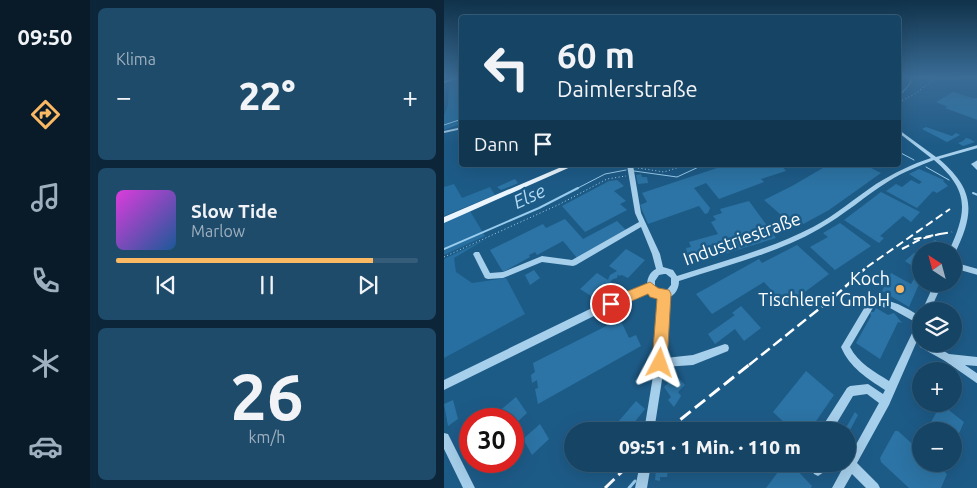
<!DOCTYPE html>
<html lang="de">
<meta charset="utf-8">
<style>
body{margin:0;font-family:Ubuntu,sans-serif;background:#1f4b6b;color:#f1f3f6;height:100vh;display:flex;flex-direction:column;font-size:19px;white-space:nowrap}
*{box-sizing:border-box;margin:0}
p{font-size:16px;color:#9eb0bf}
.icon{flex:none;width:28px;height:28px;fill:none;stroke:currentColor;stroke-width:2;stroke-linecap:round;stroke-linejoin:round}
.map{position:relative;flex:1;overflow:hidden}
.sheet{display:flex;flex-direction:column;gap:8px;padding:8px;background:#0c2538;width:354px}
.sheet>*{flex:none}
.banner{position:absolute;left:15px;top:15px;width:442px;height:152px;border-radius:5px;box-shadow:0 5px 20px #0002,0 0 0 1px #355c79;background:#164465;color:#f1f3f6;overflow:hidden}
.needle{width:32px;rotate:324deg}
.controls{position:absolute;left:468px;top:242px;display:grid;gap:10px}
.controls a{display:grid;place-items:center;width:50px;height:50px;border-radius:50%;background:#164465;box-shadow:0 5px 20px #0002,0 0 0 1px #355c79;font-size:25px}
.speed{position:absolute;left:15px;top:408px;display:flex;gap:10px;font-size:25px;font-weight:700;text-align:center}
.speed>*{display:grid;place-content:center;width:65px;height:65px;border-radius:50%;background:#164465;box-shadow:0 5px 20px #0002,0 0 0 1px #355c79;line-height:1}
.speed .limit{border:8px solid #d22;background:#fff;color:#111}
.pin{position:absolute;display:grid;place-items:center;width:42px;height:42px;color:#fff;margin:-21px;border:2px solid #fff;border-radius:50%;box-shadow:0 1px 5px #0007}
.me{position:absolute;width:55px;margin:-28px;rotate:4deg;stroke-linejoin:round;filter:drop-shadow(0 0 4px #0008)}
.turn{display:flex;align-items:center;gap:18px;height:105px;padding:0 15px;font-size:22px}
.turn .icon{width:65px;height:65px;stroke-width:2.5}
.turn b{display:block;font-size:35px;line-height:42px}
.then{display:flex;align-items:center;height:48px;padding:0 15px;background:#0003;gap:10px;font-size:19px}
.big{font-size:38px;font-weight:800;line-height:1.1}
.sheet .widget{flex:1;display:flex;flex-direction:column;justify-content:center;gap:8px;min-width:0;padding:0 18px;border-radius:8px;background:#1f4b6b}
.sheet .dial{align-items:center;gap:0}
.dial b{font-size:65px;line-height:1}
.song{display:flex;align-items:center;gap:15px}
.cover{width:60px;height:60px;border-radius:8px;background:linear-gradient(135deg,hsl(300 70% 55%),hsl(210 70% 35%))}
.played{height:5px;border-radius:2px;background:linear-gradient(90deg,#fbb964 85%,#355c79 85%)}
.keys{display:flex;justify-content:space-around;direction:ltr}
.heat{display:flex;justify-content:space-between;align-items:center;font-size:28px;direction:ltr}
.trip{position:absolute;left:120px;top:422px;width:292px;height:50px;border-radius:25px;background:#164465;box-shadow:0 5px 20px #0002,0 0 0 1px #355c79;font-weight:800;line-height:50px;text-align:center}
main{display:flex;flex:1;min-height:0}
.dock{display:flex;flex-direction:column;width:90px;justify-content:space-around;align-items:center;background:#091b28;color:#9eb0bf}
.dock .icon{width:35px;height:35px}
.dock .on{color:#fbb964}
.dock b{font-size:22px;color:#f1f3f6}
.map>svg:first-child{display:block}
.green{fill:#266fa0}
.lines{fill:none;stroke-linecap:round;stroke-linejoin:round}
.stream-far2{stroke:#99cced;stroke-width:1}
.stream-far1{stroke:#99cced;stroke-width:2}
.stream{stroke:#99cced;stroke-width:3}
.building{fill:#2c74a5}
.path{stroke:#a6cfeb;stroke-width:1;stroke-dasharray:1 2.5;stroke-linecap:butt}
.minor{fill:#a6cfeb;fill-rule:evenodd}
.major{fill:#eaf5fe;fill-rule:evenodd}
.rail-far2{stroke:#fff;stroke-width:2;stroke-dasharray:8 4;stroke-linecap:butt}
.rail-far1{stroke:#fff;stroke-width:2.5;stroke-dasharray:11 4.5;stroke-linecap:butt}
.rail{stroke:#fff;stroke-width:3;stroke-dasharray:13 5.5;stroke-linecap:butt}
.route{fill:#fbb964;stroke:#a37841}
.poi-dot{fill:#fbb964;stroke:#1d5b87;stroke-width:2}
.labels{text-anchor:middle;stroke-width:5;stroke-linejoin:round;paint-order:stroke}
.street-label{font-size:18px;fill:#fff;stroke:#1d5b87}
.poi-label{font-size:18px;fill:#fff;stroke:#1d5b87;text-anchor:end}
.water-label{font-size:19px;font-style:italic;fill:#b1d9f3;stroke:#1d5b87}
</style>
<main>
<nav class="dock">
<b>09:50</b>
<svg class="icon on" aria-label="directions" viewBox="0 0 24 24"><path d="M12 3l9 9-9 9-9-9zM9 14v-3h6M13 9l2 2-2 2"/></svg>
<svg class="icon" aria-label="music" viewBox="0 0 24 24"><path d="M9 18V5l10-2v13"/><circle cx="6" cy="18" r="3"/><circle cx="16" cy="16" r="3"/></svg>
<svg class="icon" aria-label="phone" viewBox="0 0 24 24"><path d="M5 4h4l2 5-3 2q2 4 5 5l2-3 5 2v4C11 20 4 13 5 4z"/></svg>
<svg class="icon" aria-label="climate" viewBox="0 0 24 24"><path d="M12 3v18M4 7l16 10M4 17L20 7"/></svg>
<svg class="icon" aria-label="car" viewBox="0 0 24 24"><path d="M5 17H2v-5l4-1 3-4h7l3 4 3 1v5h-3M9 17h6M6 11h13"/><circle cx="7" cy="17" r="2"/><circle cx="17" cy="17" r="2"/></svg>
</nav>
<section class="sheet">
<div class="widget"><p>Klima</p>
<div class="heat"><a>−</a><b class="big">22°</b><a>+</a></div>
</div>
<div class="widget">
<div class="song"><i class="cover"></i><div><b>Slow Tide</b><p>Marlow</p></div></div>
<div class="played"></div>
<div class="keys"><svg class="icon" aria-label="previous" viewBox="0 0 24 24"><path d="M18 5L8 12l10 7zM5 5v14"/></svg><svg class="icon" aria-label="pause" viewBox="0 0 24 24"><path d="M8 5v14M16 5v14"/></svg><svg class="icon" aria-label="next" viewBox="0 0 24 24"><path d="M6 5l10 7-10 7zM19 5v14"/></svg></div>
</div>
<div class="widget dial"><b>26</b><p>km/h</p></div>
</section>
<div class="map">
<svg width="534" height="488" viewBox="0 0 534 488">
<rect width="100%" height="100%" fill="#1d5b87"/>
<g class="green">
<polygon points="0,78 18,78 17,124 0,130 0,115 4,105 5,82 0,81"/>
<polygon points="10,184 18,198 46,187 51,195 0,216 0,187"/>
<polygon points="26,211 41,236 0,255 0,222"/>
<polygon points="42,239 10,258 12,272 28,283 62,278 81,314 0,358 0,259"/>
</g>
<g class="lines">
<g class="stream-far2">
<polyline points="455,96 465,85 468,78"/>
<polyline points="0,125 18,119"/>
<polyline points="455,152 470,160"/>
<polyline points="482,167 505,180"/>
<polyline points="190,171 233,177 259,165"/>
<polyline points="132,189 161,174 182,170"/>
</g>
<g class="stream-far1">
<polyline points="529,193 534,195"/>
<polyline points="0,249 95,208 134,188"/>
</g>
<polyline class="stream" points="185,488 191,481"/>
</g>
<g class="building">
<polygon points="509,92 528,98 534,98 534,120 501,108 504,107 492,102"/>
<polygon points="482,127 508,136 512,133 516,135 503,142 478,129"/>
<polygon points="522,138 526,139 531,142 519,146 514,143 519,141"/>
<polygon points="282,165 337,165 342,171 317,179 320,182 275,199 262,183 250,188 266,208 264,213 261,214 255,206 204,224 196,205 203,202 198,193"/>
<polygon points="384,165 421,165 437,173 385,210 352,228 320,200 348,186"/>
<polygon points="475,169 500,180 499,181 504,186 493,193 489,191 473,208 442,191 452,184 458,187 467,180 475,184 478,182 465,174"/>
<polygon points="197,174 198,177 203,177 204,183 194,184 192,175"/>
<polygon points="71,179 74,183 70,185 57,190 53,187"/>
<polygon points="173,180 180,186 170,191 182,201 176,204 183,210 141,232 118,206 165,181"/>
<polygon points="437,192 476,212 467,222 459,216 436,236 440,238 435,243 400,220"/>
<polygon points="305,201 332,238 254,262 251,256 246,258 244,256 242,248 247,247 245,242 274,234 267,222 272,220 269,216 278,213 276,209"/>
<polygon points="121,219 139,239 173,221 182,230 133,258 119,241 93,255 91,252 85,255 86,257 59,272 46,250 99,224 102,228"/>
<polygon points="396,223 427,246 391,270 366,247 384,237 379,233"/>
<polygon points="491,240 500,244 497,251 479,251 475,249"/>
<polygon points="353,245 385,274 342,306 320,282 268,314 252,294 315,259 318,263"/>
<polygon points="182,249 201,260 184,278 178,275 175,276 174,274 173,278 169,279 166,282 168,283 152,299 136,289 153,273 164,280 166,275 173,271 165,266"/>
<polygon points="470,253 476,256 476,271 461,261"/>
<polygon points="90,270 96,278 86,285 81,275"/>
<polygon points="447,273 467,284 470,279 476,282 465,307 438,291"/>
<polygon points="297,306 317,328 300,341 291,329 271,344 264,334 291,315 288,313"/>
<polygon points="432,308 444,315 450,313 458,323 454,322 436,359 412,343 427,316 426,312 430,312"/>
<polygon points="176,319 185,338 192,335 197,346 94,404 91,389 94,388 93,380 88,383 87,375 91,372 89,363"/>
<polygon points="362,371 390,395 368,427 375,431 349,431 329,412"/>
<polygon points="232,375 241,385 234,392 237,396 230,407 224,400 227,397 220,387"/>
<polygon points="72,397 83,413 69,426 69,419 46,419"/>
<polygon points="9,400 14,419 4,426 0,404"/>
<polygon points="192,401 201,409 185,429 182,426 177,431 158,431 164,425 168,429"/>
<polygon points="497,404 520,422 509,447 509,431 482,431"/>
<polygon points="411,412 414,415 404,434 404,431 400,431"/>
<polygon points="96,424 105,439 88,455 79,439"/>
<polygon points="306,424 314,431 298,430 300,425 304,427"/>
<polygon points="451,431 454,431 476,451 476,464 491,464 503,474 497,488 465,488 437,462 436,458"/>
<polygon points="26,435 26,461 29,461 25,465 15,445"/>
<polygon points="340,464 347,464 368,486 367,488 322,488"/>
<polygon points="212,469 224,470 223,477 216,477 216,481 211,480"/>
</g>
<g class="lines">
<g class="path">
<polyline points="455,102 471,94 489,80 521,78"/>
<polyline points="194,168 220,172 242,165"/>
<polyline points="0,257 116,204 163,179 182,176"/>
</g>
<g class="minor">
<polygon points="11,78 15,78 0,83 0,81"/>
<polygon points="18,127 18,129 0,133 0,131"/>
<path d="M455,130L492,157L534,145V148L495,159C531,190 531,212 511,253L509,254V251H505C523,211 526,191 490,160C475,166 459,172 445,181C421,196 400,215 375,229C332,254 282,265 235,281C235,289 231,295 224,298L221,358L249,355L281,344L284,345L285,348L284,351L249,365L220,367L210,431H200L211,364L216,299L209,296L205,291L154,314L0,390V380L148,308L203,285C203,278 206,272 212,269L208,254L197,227L132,265L129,266L98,262L59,278L44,279L41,278L29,254L31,252H35L46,273L59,272L98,256L128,260L195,222L191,213L183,165H189L197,213L216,254L219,267L229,270L233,276C279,261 327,249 369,227C392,215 411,198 432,184C450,173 468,164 487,158L455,133ZM220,274H222L227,278V285L222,291H220L217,292L211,287V281L215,275Z"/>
<polygon points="534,160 534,171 527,164"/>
<polygon points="356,165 363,165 360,167"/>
<polygon points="509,262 534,269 534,275 509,268"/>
<polygon points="490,284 498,284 486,311 478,311"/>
<path d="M428,299C446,298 461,307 476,316V334L445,405L413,463L434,484L436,488H422L408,474L400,488H388L401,464H404V459L435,403L423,394L409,396L388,431H377L378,427L403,388L406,386L424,384L439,394L441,390C423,378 406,368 397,347L425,300ZM430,306L446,308L473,323L445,381C431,372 414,363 406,347Z"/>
<polygon points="476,341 476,344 487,344 505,354 534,357 534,366 521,365 534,374 534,384 501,361 476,347 475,344"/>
<polygon points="0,433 4,434 31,488 19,488 0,449"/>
<polygon points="196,464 207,464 203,488 191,488"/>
<polygon points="373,464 388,464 386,468 374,476 370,474 368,470 370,466"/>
</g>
<polygon class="major" points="122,165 131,165 0,223 0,217"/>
<g class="rail-far2">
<polyline points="496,234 508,232"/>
<polyline points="458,249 477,239 496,234 466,240"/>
<polyline points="423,267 506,209"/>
</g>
<polyline class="rail-far1" points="305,365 390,297 424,266"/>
<g class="rail">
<polyline points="222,431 306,364"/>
<polyline points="161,488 186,464"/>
</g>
</g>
<linearGradient id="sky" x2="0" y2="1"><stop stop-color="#10324a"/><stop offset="0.53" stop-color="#3a6c96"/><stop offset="1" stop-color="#3a6c96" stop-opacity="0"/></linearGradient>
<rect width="534" height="146" fill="url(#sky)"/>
<polygon class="route" points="206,282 214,288 225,290 227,294 223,363 221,369 216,371 210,369 208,363 213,299 206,297 204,294 167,310 162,308 160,304 162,300"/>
<circle class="poi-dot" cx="456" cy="289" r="5"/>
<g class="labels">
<g class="street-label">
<text transform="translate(298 239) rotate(-20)" y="6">Industriestraße</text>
</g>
<g class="poi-label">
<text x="446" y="285">Koch<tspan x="446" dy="21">Tischlerei GmbH</tspan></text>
</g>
<g class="water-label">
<text transform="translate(85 196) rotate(-25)" y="7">Else</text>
</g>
</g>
</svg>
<div class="controls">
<a><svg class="needle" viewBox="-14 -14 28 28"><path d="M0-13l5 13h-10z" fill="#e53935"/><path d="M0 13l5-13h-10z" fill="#9eb0bf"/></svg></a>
<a><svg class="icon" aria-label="layers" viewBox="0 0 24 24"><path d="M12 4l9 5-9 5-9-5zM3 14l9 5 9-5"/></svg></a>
<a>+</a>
<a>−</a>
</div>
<div class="speed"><div class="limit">30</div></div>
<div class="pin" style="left:167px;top:304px;background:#d93025"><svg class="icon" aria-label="arrive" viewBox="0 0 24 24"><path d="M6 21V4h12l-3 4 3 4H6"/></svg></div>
<svg class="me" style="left:216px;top:363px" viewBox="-20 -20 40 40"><path d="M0-17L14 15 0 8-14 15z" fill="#fbb964" stroke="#fff" stroke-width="4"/></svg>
<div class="trip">09:51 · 1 Min. · 110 m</div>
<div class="banner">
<div class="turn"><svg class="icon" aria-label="left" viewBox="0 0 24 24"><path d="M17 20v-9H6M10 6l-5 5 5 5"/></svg><div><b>60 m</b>Daimlerstraße</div></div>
<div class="then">Dann<svg class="icon" aria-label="arrive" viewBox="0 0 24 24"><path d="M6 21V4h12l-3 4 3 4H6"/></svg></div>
</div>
</div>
</main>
